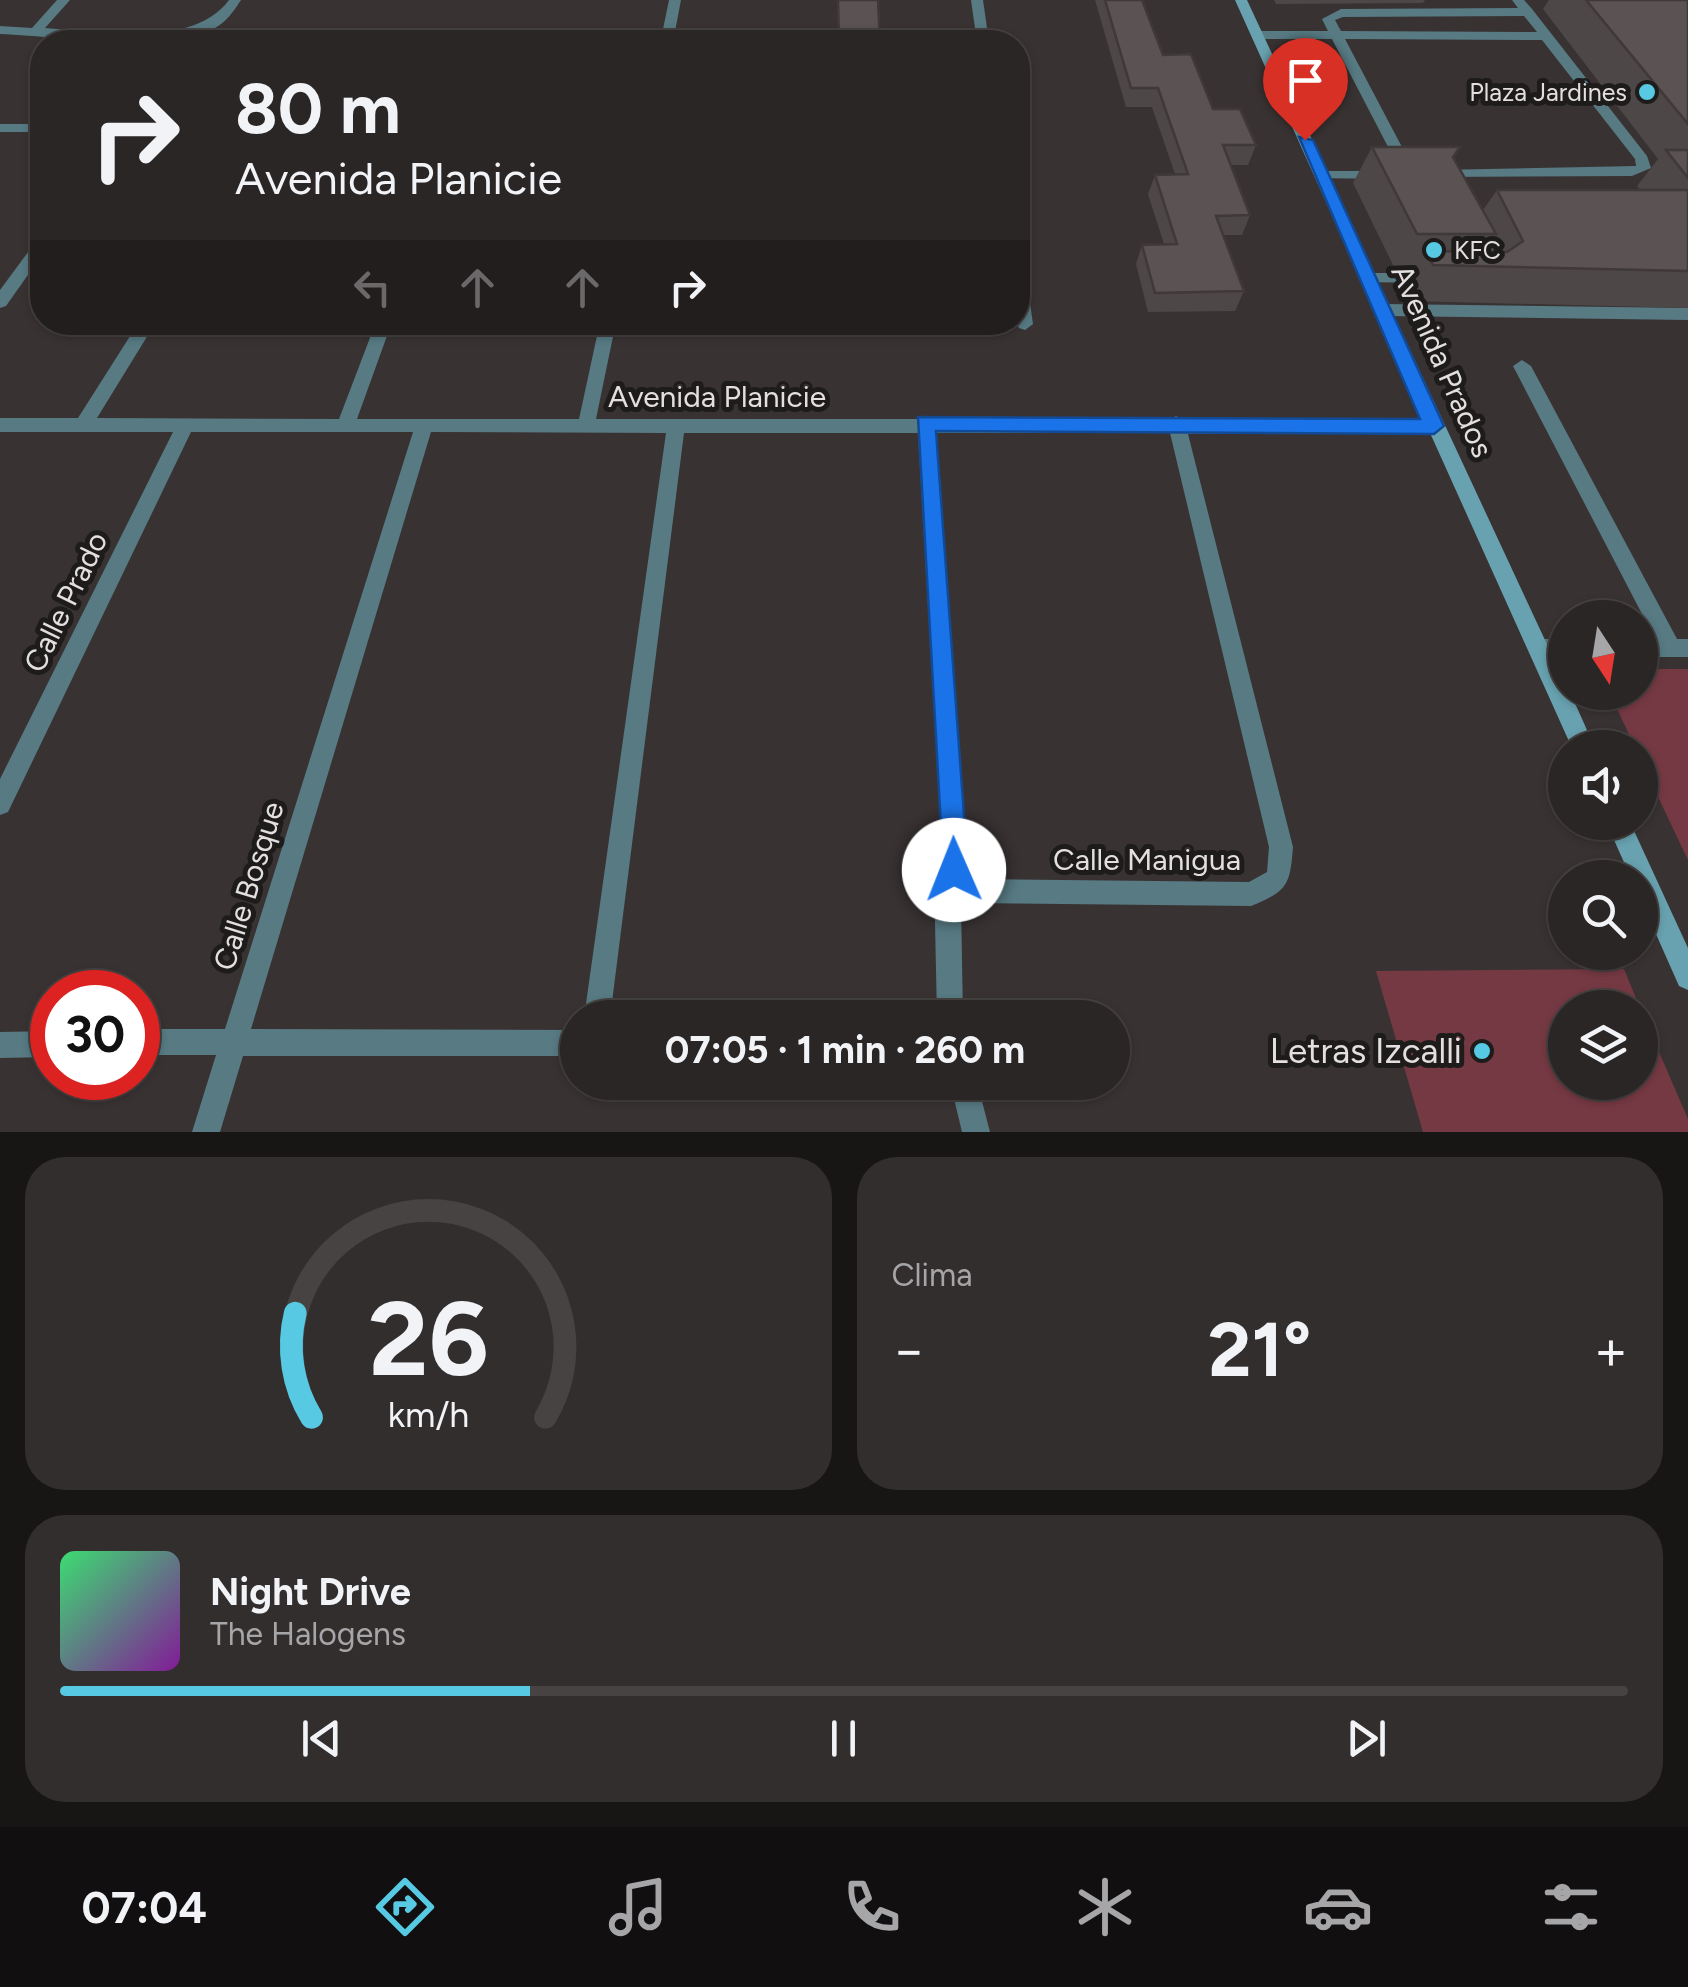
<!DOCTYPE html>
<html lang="es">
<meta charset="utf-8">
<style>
body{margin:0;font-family:Figtree,sans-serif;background:#332e2e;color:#f1f3f6;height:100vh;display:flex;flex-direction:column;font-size:38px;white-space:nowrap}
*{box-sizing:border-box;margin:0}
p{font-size:32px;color:#a6a5a7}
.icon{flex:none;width:55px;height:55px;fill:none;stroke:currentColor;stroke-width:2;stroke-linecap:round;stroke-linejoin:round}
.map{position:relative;height:1132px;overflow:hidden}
.details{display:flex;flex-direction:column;gap:25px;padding:25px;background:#181515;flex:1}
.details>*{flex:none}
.guide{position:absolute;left:30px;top:30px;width:1000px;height:305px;border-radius:40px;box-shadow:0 2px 8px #0004,0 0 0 2px #474343;background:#2b2626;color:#f1f3f6;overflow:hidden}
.needle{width:65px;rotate:168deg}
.tools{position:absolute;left:1548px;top:600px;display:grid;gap:20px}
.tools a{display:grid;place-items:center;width:110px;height:110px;border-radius:50%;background:#2b2626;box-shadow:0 2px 8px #0004,0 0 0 2px #474343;font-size:50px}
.speed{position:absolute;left:30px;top:970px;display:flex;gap:20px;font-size:50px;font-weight:700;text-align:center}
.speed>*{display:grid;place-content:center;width:130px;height:130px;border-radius:50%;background:#2b2626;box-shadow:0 2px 8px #0004,0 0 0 2px #474343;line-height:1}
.speed .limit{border:15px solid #d22;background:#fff;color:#111}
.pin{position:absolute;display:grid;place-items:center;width:85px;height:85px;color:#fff;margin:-102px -42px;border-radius:50% 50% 50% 0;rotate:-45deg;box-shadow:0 0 10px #0007}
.pin .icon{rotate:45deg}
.me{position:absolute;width:110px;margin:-55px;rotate:359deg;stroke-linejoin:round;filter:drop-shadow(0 0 8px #0008)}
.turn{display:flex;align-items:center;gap:35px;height:210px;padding:0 40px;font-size:45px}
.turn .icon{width:130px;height:130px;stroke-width:2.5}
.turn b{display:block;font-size:70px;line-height:85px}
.lanes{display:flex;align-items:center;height:95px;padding:0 40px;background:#0003;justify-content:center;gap:50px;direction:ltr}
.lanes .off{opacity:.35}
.big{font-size:75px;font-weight:700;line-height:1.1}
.details .widget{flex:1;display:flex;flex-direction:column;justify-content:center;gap:15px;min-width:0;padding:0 35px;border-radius:40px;background:#332e2e}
.details .dial{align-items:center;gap:0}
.dial svg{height:260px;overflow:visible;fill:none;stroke:#474343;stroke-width:7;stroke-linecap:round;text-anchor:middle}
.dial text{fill:#f1f3f6;stroke:none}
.song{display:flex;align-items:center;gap:30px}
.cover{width:120px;height:120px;border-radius:15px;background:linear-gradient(135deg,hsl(140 70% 55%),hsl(290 70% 35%))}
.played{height:10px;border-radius:5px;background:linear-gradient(90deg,#57c9e2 30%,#474343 30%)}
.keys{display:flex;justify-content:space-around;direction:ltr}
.heat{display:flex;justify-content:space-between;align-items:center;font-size:55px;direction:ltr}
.details .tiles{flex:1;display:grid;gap:25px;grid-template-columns:1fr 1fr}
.widget:last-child{grid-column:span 2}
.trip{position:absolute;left:560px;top:1000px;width:570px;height:100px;border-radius:50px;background:#2b2626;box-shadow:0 2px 8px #0004,0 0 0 2px #474343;font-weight:700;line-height:100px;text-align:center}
.menu{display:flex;height:160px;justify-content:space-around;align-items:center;background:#110f0f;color:#a6a5a7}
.menu .icon{width:70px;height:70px}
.menu .current{color:#57c9e2}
.menu b{font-size:45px;color:#f1f3f6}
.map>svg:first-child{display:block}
.green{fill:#753943}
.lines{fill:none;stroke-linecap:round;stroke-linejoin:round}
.lane{fill:#577a83;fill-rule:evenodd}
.street{fill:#577a83;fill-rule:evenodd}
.secondary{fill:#68a1af;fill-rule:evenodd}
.wall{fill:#4d4747}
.building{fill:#5a5253;stroke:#3f393a;stroke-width:2.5}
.route{fill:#1a73e8;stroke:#114b97;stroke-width:2.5}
.poi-dot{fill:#57c9e2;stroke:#1e1b1b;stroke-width:4}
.labels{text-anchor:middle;stroke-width:10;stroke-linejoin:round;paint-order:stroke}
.far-poi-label{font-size:25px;fill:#e3dedf;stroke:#1e1b1b;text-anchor:end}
.street-label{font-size:30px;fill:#e3dedf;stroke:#1e1b1b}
.near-poi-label{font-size:35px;fill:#e3dedf;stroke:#1e1b1b;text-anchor:end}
</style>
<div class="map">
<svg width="1688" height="1132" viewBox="0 0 1688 1132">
<rect width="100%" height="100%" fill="#393233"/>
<g class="green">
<polygon points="1640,669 1688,669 1688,860 1640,759 1640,748 1635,747 1611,696 1640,692"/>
<polygon points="1624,969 1640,1008 1565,1008 1565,1082 1640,1082 1640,1008 1688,1119 1688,1132 1423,1132 1376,971"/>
</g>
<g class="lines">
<g class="lane">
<path d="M1512,0H1524L1532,9L1647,156L1651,168L1632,176L1433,177L1431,174L1438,170L1636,166L1635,159L1542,40L1345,39L1413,168L1406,172L1399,168L1332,39H1257L1251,35L1257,31H1328L1322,19L1341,9L1518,8ZM1524,16L1537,32L1341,31L1335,20L1343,17Z"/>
<polygon points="1321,171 1384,171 1391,175 1384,179 1316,178 1314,175"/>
<polygon points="1369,273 1432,273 1440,278 1432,283 1363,282 1361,278"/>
<polygon points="1384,304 1688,308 1688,320 1384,316 1376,310"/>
</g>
<g class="street">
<path d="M57,0H70L45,28C99,32 193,49 229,0H241C234,11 226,22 215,28C163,54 58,36 0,34V26L32,28Z"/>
<polygon points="669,0 681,0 673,42 326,42 362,32 662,34"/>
<polygon points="971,0 983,0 989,42 977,42"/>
<rect x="0" y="124" width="42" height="8"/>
<polygon points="42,239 42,255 6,306 0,308 0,290 37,240"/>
<polygon points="1018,270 1026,275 1033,324 1025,330 1019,328 1016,322"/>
<path d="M139,322H156L97,418L339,419L376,322H392L357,419H579L600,322H616L596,419H919L926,416L933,419L1169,420L1176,416L1183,420H1434L1443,427L1434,434H1188L1293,847C1290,885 1288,891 1251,906L961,903L963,1018H937L935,922L942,847L918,433H684L610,1018H584L666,433L431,432L251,1029L578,1030V1056H243L220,1132H192L216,1055H138V1029H225L413,432H191L8,812L0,815V779L173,432H0V418H78ZM936,433H1170L1269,847L1267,872L1249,882L963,879L966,847Z"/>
<polygon points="1522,360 1531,366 1677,639 1688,639 1688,657 1640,657 1640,639 1655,639 1513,366"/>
<polygon points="1539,639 1565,639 1565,657 1532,655 1528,648 1532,641"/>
<polygon points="52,1031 52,1057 0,1058 0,1032"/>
<polygon points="950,1082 977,1082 990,1132 962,1132"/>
</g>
<g class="secondary">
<polygon points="1235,0 1247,0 1565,683 1565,692 1570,692 1595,748 1572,748"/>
<polygon points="1606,822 1630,822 1688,948 1688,990 1679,986 1640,898 1640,878 1631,878"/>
</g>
</g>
<g class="wall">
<polygon points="1095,0 1142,0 1163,55 1213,109 1256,145 1248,165 1231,165 1250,215 1242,235 1223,235 1244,291 1235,311 1148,312 1136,264 1142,245 1164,244 1148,194 1155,175 1175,174 1152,107 1126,107"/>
<polygon points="1274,0 1425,0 1423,3 1276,4"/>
<polygon points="1549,0 1688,0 1688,308 1410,301 1403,286 1414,269 1395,269 1353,183 1372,147 1454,158 1483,210 1497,190 1640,190 1637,186 1658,159 1543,9"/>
</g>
<g class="building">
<polygon points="838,0 878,0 880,42 839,42"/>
<polygon points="1105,0 1142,0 1163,55 1191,54 1213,109 1240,109 1256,145 1223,145 1250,215 1216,216 1244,291 1155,293 1142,245 1177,244 1155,175 1188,174 1158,88 1131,88"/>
<polygon points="1586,0 1688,0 1688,124"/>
<polygon points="1372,147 1460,147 1453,157 1496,234 1417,234"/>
<polygon points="1666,150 1688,150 1688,178"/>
<polygon points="1497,190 1688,190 1688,271 1433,265 1426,251 1507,252 1523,241"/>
</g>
<polygon class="route" points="1299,137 1313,140 1444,426 1434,434 936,431 968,870 963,880 954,884 944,880 918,417 1420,419"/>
<g class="poi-dot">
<circle cx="1647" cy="92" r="10"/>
<circle cx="1434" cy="250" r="10"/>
<circle cx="1482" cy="1051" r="10"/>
</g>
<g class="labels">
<g class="far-poi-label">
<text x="1627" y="101">Plaza Jardines</text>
<text x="1454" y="259" text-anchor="start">KFC</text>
</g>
<g class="street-label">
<text transform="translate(1442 361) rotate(66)" y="10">Avenida Prados</text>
<text x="717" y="407">Avenida Planicie</text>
<text transform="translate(66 602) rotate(-64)" y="10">Calle Prado</text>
<text x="1147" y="870">Calle Manigua</text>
<text transform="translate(249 886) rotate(-73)" y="10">Calle Bosque</text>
</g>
<g class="near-poi-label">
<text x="1462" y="1063">Letras Izcalli</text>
</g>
</g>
</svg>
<div class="tools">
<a><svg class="needle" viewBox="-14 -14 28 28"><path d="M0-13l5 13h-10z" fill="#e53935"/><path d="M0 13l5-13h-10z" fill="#a6a5a7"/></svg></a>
<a><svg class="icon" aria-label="sound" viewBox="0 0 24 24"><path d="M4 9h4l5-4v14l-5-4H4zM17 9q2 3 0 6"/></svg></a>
<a><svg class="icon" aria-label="search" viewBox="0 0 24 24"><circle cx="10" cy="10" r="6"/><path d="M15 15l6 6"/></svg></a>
<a><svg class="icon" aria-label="layers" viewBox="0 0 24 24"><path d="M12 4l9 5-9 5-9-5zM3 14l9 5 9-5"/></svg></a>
</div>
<div class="speed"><div class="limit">30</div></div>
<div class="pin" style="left:1305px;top:140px;background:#d93025"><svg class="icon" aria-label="arrive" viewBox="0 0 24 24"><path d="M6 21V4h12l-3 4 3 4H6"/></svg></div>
<svg class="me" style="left:954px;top:870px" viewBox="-20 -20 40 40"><circle r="19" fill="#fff"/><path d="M0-13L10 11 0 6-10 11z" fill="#1a73e8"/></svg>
<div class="trip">07:05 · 1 min · 260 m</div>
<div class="guide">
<div class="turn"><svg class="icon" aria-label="right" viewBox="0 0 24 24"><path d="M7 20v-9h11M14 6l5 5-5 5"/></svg><div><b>80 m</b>Avenida Planicie</div></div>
<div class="lanes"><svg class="icon off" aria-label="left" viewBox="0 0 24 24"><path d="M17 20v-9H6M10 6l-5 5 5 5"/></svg><svg class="icon off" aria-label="ahead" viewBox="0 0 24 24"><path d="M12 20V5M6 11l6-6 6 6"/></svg><svg class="icon off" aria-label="ahead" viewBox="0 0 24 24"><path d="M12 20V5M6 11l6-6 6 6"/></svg><svg class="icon" aria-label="right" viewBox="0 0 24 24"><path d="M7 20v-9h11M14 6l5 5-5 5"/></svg></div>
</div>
</div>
<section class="details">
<div class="tiles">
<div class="widget dial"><svg viewBox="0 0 100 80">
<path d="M14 69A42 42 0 1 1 86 69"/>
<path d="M14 69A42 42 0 0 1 9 37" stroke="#57c9e2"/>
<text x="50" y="56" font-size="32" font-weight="700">26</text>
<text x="50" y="72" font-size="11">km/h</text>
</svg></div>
<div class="widget"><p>Clima</p>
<div class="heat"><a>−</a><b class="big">21°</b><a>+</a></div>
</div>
<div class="widget">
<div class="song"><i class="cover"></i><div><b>Night Drive</b><p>The Halogens</p></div></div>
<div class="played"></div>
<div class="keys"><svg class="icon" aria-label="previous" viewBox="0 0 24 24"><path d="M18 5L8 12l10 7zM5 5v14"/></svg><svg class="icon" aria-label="pause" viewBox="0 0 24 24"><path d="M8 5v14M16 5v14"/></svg><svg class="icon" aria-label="next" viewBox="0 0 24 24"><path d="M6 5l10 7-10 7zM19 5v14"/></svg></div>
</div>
</div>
</section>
<nav class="menu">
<b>07:04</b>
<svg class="icon current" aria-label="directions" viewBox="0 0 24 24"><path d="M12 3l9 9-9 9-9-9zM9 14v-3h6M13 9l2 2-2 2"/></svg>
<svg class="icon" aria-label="music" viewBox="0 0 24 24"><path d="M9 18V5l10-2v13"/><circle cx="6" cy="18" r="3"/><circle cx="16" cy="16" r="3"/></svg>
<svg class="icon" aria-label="phone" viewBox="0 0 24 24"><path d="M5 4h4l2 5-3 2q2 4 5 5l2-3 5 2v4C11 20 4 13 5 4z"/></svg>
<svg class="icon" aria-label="climate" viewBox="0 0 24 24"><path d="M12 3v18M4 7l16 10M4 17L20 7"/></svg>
<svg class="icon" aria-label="car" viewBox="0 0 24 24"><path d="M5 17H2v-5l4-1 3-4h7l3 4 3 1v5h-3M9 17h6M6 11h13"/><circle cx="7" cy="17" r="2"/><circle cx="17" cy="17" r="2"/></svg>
<svg class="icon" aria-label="filters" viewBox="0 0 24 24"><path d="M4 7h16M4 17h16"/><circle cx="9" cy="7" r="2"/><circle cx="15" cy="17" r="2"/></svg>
</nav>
